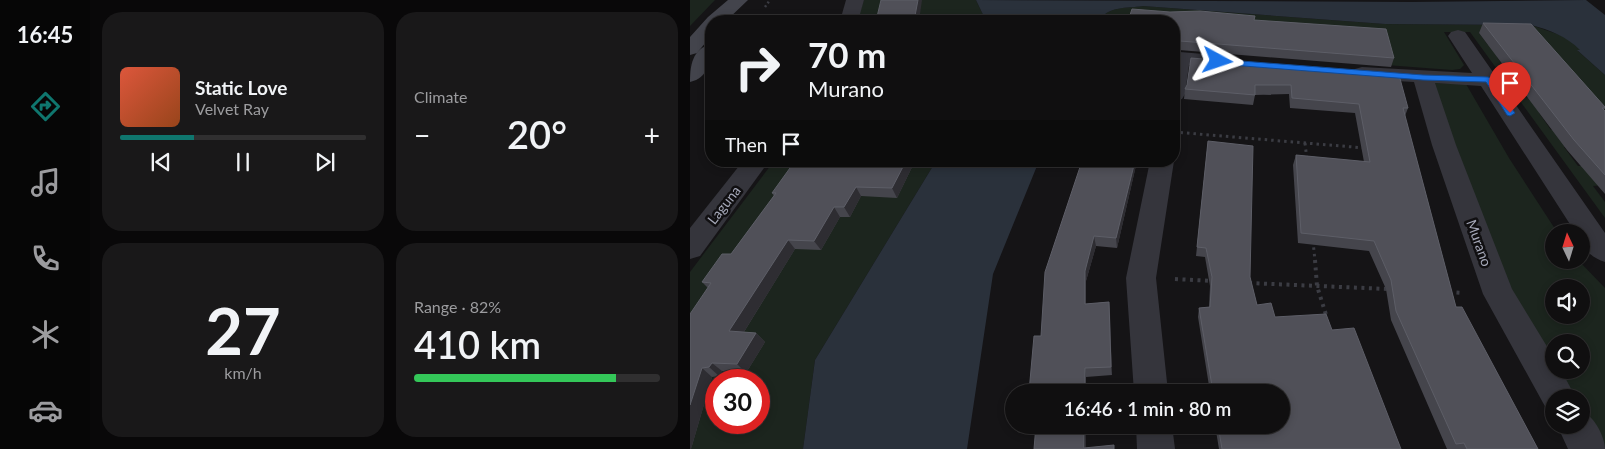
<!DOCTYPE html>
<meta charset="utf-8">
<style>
body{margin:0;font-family:Lato,sans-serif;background:#191819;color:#f1f3f6;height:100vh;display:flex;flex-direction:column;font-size:19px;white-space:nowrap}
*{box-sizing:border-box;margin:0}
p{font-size:16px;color:#9c9c9f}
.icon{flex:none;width:28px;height:28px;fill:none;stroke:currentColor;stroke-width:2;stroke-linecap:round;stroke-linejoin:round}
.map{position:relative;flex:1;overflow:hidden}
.panel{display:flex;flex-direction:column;gap:12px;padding:12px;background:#090809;width:600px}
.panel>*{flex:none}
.hud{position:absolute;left:15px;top:15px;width:475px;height:152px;border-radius:20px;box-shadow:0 2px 8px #0003,0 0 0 1px #302f30;background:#100f10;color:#f1f3f6;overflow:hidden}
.needle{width:32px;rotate:356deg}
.tools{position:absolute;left:855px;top:224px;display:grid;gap:10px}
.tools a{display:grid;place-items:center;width:45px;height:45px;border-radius:50%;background:#100f10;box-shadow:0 2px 8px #0003,0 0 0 1px #302f30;font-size:25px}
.speed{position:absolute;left:15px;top:369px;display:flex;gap:10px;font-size:25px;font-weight:700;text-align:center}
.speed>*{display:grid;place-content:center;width:65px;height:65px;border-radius:50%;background:#100f10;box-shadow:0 2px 8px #0003,0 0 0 1px #302f30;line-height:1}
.speed .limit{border:8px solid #d22;background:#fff;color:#111}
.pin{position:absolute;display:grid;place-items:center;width:42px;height:42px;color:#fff;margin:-51px -21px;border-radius:50% 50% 50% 0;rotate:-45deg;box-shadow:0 0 5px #0007}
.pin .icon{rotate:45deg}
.me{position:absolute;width:55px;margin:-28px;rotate:95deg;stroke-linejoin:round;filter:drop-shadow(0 0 4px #0008)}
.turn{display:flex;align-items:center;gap:18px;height:105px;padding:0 20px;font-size:22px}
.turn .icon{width:65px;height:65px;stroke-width:2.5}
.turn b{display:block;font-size:35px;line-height:42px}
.then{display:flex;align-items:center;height:48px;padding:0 20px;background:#0003;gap:10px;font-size:19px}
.big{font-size:38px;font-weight:600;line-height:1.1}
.panel .card{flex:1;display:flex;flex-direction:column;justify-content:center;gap:8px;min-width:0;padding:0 18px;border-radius:20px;background:#191819}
.panel .dial{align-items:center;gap:0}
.dial b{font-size:65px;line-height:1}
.song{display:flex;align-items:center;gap:15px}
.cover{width:60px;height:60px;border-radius:8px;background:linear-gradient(135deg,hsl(10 70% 55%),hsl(20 70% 35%))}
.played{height:5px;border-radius:2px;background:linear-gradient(90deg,#0f766e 30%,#302f30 30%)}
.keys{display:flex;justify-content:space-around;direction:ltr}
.heat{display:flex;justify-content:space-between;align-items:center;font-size:28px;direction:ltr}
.charge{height:8px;border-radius:4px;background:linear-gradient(90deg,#34c759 82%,#302f30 0)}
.panel .tiles{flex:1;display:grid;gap:12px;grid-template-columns:repeat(2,1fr)}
.trip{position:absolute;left:315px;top:384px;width:285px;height:50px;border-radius:25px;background:#100f10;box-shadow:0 2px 8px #0003,0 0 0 1px #302f30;font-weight:600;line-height:50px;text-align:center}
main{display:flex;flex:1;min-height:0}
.tab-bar{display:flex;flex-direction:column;width:90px;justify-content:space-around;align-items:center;background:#060606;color:#9c9c9f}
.tab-bar .icon{width:35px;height:35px}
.tab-bar .current{color:#0f766e}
.tab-bar b{font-size:22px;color:#f1f3f6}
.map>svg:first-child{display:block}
.green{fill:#1c251e;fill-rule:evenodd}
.water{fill:#2a313b}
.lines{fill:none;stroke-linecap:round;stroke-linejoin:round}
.path-far2{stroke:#3b3c43;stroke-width:2.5;stroke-dasharray:2 2.5;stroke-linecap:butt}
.path-far1{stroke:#3b3c43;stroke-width:3;stroke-dasharray:2.5 4;stroke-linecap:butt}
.path{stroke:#3b3c43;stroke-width:4;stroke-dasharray:3 4.5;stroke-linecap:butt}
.street{fill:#35353c;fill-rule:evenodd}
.secondary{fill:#43444c;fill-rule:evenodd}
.wall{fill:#45454c}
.shaded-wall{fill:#2e2d32}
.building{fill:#505058;stroke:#5d5e67}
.route{fill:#1a73e8;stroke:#114b97}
.labels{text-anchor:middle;stroke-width:5;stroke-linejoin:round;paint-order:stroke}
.street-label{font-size:14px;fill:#a5a8b8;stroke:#100f11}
</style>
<main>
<nav class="tab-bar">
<b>16:45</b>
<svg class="icon current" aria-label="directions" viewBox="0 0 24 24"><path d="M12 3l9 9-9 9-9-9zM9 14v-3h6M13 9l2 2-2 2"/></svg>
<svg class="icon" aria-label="music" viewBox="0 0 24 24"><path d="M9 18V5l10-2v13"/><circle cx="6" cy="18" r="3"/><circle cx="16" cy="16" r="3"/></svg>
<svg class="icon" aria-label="phone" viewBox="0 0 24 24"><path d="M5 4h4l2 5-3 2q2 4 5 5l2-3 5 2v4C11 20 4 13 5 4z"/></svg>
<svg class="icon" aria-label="climate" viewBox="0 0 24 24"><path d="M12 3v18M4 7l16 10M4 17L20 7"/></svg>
<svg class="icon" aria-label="car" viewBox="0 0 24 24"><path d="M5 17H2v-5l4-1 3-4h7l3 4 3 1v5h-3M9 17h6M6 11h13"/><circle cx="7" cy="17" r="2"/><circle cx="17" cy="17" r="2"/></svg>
</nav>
<section class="panel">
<div class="tiles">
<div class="card">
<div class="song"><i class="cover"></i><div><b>Static Love</b><p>Velvet Ray</p></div></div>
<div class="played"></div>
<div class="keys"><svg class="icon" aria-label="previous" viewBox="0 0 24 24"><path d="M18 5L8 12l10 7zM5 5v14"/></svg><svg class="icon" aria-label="pause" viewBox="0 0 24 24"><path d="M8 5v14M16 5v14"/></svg><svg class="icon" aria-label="next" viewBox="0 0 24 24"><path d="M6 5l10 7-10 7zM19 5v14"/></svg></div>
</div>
<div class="card"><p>Climate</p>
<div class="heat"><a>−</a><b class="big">20°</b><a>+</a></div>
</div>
<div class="card dial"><b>27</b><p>km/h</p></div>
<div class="card"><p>Range · 82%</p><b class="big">410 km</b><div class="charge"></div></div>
</div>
</section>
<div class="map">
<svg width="915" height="449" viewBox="0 0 915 449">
<rect width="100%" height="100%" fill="#151416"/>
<g class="green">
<polygon points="0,0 25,0 0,26"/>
<polygon points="174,0 286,0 296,21 167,21"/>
<path d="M453,6L695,24L841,25L870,35L880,40L891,50L888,51L915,75V126L905,113H895L882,98L890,97L879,83H870L837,45L845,44L836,33H789L798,45H811L820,57H807L816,70H831L841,83H827L837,98H853L864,113H849L861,130H877L890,147H874L888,166H906L915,178V185L903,186L915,202V218L780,32H754L774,65L770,69L762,70L484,49V44L496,45L498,37L541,40L540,48L584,51V43L628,47L629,55L674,58L673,50L696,51L693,38L563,29V25L562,29L536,27V23L521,22L520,26L439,18L438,21H407C422,5 433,9 453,6Z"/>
<path d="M742,83L776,84L819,158L867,232H864V260H888L915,288V447L891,408V398L885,397L868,370H891V342H864V363L822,294ZM864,288H891V315H864Z"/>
<path d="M84,161H246L125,360L113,449H0V272ZM26,380H69V422H26Z"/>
</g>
<g class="water">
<path d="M286,0L721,2L896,0L915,15V75L887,50H890C876,36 860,30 841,25L695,24L453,6C434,9 422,5 407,21H296Z"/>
<polygon points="246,161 349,161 303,274 277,449 113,449 125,360"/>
</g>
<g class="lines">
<polyline class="path-far2" points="75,7 80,0"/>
<g class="path-far1">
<polyline points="484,132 675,148"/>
<polyline points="615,143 617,160"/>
<polyline points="623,241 625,261"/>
</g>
<g class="path">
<polyline points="625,260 627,286 637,318"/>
<polyline points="485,279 523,281"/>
<polyline points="559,283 698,289"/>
<polyline points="759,292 773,293"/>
</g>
<g class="street">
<polygon points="156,0 174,0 168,21 150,21"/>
<path d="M768,30L775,32L915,233V262C900,257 891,248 891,232H885L791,86L745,83L766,145L822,289L864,358V370H871L886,398H864V413L857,410L793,294L742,145L724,82L672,79L665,77L662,73L665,69L672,67L782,73L758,36L761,32Z"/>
<polygon points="490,52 537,56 544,58 547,62 544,66 537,68 499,65 495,94 492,99 484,101 484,54"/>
<polygon points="484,160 484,161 466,278 478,392 444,392 436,278 460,161"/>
<polygon points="53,161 79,161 10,256 0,259 0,228"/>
<path d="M891,410C903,415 915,436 915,449H878L867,425H891Z"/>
<polygon points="446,425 482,425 485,449 447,449"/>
</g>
<g class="secondary">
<polygon points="38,0 58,0 36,21 21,21 21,36 7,53 0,55 0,37 18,17"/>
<path d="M21,44C22,60 18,78 0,82C0,66 2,49 21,44Z"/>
</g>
</g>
<g class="wall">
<polygon points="564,20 704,58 701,67 489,50 484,21"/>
<polygon points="793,23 915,107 914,110 915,111 915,194 877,150 789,33"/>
<polygon points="501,58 718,108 715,116 766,307 848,449 757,449 701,320 696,289 679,251 608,243 603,165 606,155 674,162 665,113 600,108 599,94 565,95 563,105 494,99 495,89 497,85"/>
<polygon points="518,141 560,277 567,305 585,317 642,330 711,449 529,449 525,425 591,425 591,392 520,392 508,317 509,308 519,307 520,286 515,257 506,256"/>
<polygon points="225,161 207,198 171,196 160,217 150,217 131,250 105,249 54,332 66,333 75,342 56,373 32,371 29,376 22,377 1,449 18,288 12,282 41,254 84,196 82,193"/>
<polygon points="392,161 447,161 427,248 406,246 396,281 396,304 419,302 422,375 396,377 351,336"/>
</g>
<g class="shaded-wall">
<polygon points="228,0 232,0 229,21 224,21"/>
<polygon points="490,41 489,50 484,53 484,44"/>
<polygon points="216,161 225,161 207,198 202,188"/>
<polygon points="445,161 447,161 427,248 426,238"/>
<polygon points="166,187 171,196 160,217 154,207"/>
<polygon points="144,207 150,217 131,250 124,241"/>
<polygon points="404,236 406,246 396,281 396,313 395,304 395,271"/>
<polygon points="98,240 105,249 49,340 39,331"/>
<polygon points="419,302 420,312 422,375 421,367"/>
<polygon points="66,333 75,342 56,373 47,364"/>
<polygon points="22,363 32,371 29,376 19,367"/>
<polygon points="12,368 22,377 1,449 0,449 0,405"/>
<polygon points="395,368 396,377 396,392 395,392"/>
<polygon points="394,425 396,425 396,449 395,449"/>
</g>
<g class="building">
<polygon points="191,0 228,0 224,21 186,21"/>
<polygon points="442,9 480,12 510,11 565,16 564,20 696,29 704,58 490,41 484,44 484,21 438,21"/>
<polygon points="793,23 841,24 915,107 915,108 912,108 915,111 915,175 884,140"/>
<polygon points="501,58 709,75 718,108 713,108 766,307 772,307 848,449 777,449 774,443 766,444 706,311 701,280 684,241 611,233 606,155 680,162 669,104 602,98 601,85 565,85 565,95 495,89 497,85"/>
<polygon points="518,141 563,146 560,277 567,305 581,303 585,317 636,314 642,330 664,328 711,449 532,449 528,425 591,425 591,392 523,392 509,308 520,307 522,277 516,248 507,247"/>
<polygon points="105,161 216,161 202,188 166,187 154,207 144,207 124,241 98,240 39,331 66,333 47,364 22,363 19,367 12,368 0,405 0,314 21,283 12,282 32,254 41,254 86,193 82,193"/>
<polygon points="392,161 445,161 426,238 404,236 395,271 395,304 419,302 421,367 395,368 395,392 339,392 344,336 351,336 355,272"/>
<polygon points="346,425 394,425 394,448 424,445 424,449 344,449"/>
</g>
<polygon class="route" points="525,59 733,75 798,77 801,78 825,113 820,116 817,115 796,82 733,80 528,64 525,63"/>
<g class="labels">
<g class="street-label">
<text transform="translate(34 205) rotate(-52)" y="5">Laguna</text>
<text transform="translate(789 243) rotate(70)" y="5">Murano</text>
</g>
</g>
</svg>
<div class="tools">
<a><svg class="needle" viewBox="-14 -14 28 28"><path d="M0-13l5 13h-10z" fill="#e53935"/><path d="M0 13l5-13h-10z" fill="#9c9c9f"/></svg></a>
<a><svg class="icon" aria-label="sound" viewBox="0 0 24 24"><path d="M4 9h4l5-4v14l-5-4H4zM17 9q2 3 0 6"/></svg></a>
<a><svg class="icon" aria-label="search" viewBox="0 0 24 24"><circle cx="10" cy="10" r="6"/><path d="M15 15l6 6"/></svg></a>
<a><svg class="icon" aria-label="layers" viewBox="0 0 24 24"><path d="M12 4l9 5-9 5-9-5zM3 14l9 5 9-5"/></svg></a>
</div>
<div class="speed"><div class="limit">30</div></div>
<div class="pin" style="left:820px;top:113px;background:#d93025"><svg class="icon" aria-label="arrive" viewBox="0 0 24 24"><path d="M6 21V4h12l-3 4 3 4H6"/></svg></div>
<svg class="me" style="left:528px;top:61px" viewBox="-20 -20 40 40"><path d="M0-17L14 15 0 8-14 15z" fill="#1a73e8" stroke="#fff" stroke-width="4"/></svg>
<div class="trip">16:46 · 1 min · 80 m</div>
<div class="hud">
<div class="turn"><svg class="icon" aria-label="right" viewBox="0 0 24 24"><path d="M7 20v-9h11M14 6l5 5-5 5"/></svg><div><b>70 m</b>Murano</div></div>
<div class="then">Then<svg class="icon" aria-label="arrive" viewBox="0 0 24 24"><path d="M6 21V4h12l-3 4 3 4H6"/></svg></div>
</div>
</div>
</main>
